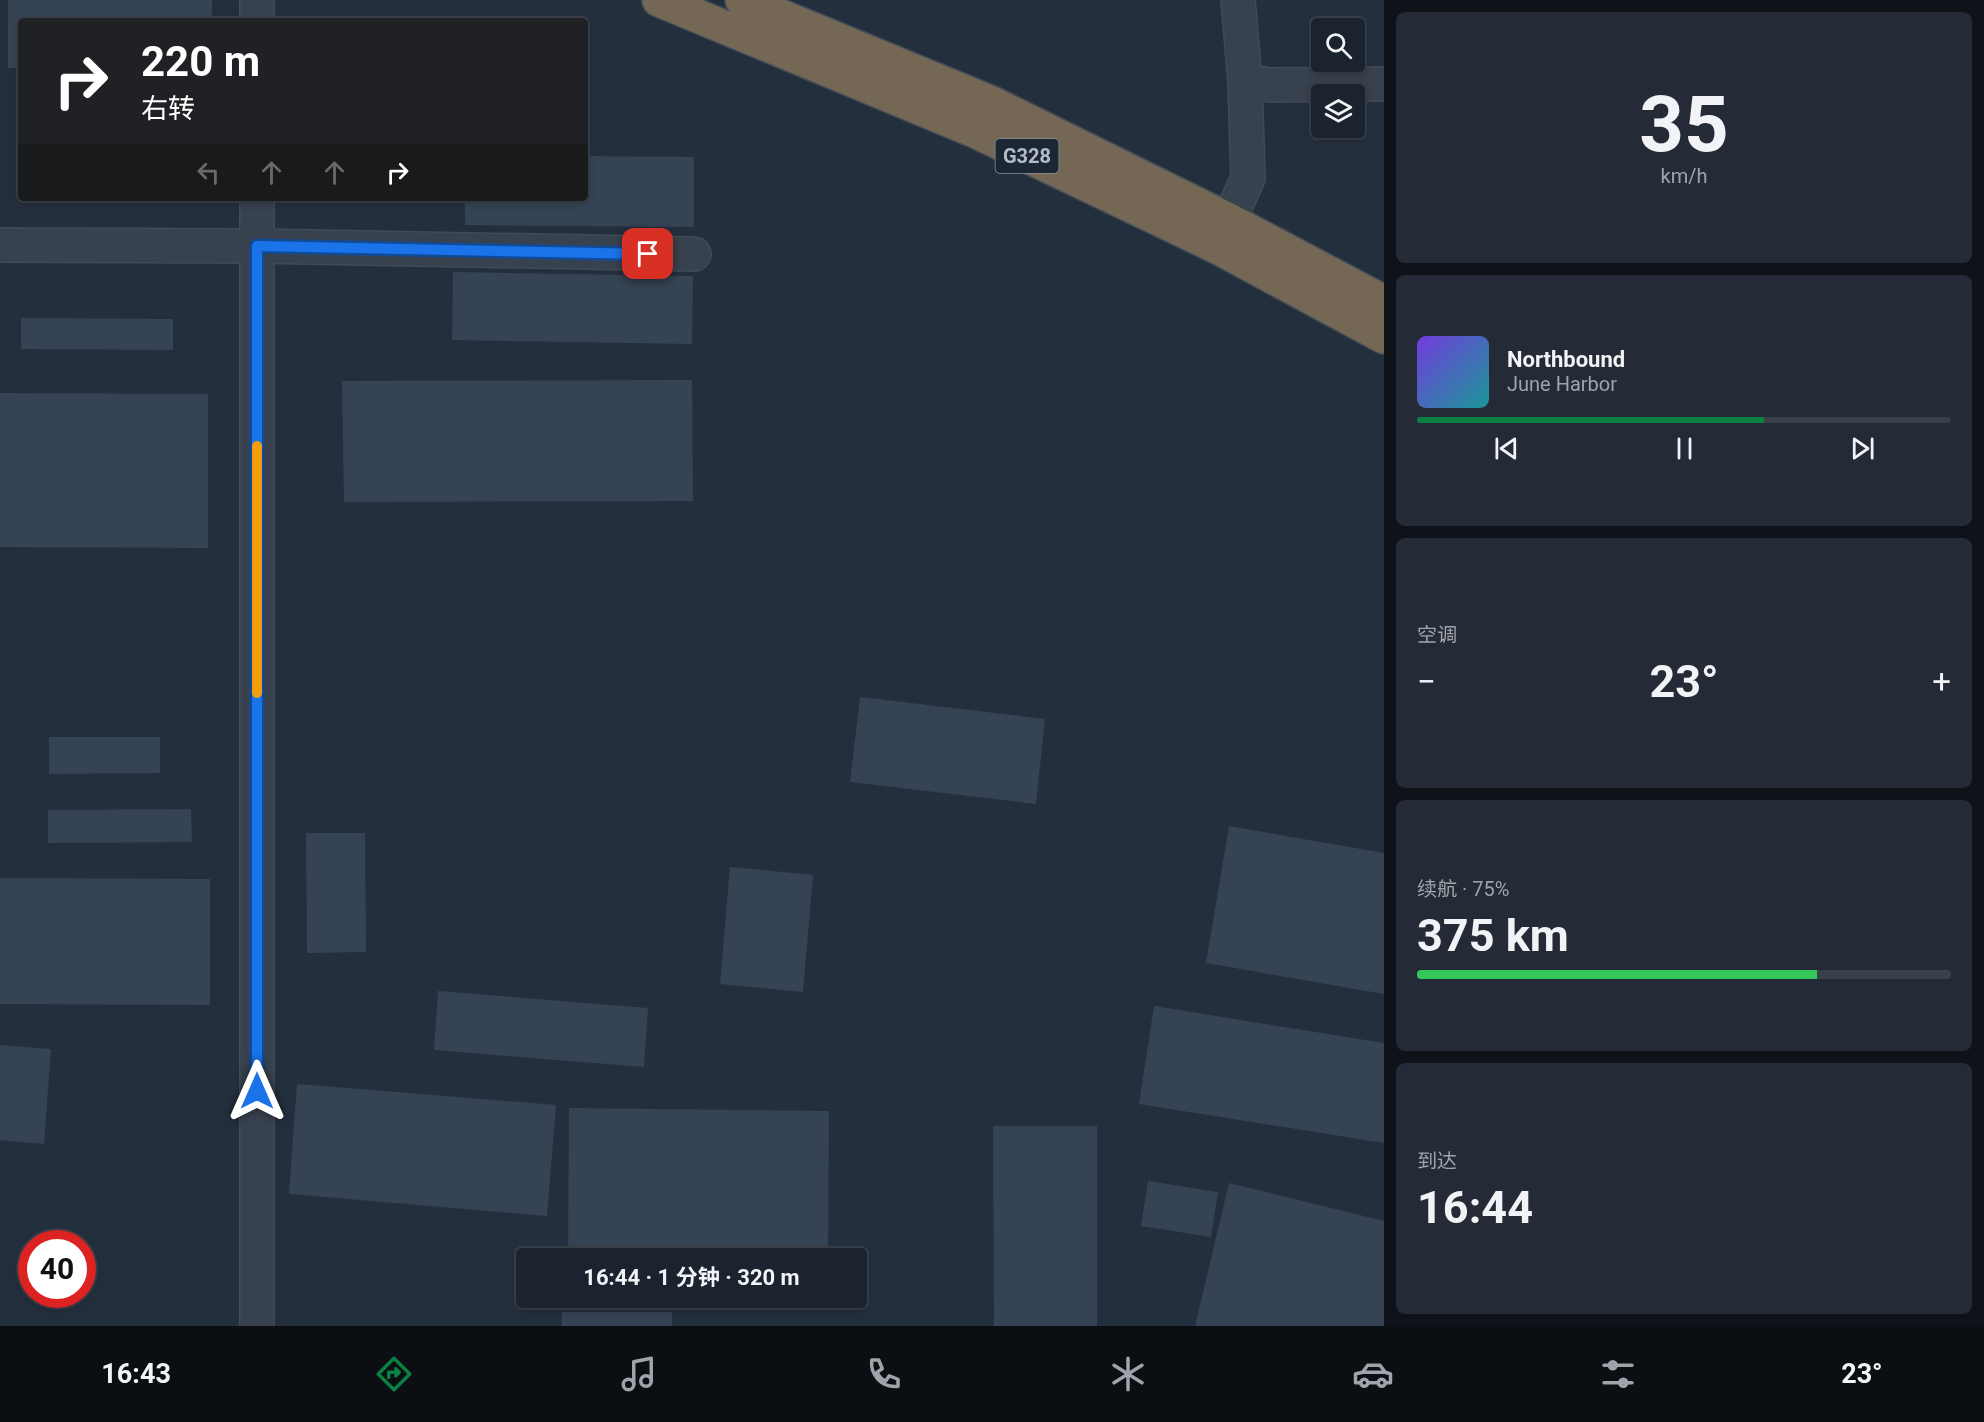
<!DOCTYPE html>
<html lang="zh">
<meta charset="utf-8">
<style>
body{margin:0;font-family:Roboto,"Noto Sans SC",sans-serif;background:#242b36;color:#f1f3f6;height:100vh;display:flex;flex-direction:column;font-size:22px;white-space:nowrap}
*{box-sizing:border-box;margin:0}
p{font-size:20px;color:#a0a4aa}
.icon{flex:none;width:33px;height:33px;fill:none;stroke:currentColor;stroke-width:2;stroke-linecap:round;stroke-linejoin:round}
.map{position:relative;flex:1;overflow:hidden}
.panel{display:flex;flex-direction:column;gap:12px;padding:12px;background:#0f1319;width:600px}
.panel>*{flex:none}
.guide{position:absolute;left:18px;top:18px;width:570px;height:183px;border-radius:6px;box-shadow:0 3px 9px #0003,0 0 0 2px #39404a;background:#202124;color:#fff;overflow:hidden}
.controls{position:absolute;left:1311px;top:18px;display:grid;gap:12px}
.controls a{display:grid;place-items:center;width:54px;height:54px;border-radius:6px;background:#1b232e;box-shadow:0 3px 9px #0003,0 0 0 2px #39404a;font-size:30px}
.speed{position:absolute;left:18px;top:1230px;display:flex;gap:12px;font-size:30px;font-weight:700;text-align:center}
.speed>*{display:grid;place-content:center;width:78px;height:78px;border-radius:50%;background:#1b232e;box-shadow:0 3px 9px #0003,0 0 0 2px #39404a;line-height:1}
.speed .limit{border:9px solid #d22;background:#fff;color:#111}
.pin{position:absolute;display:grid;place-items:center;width:51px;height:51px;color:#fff;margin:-26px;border-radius:12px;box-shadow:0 3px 9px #0006}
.me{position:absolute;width:66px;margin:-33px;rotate:0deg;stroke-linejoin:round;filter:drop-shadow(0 0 4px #0008)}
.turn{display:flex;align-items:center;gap:21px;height:126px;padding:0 24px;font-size:27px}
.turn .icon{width:78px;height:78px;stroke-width:2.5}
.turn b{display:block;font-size:42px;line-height:51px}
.lanes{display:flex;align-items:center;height:57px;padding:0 24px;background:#0003;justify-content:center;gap:30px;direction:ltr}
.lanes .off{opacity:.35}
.big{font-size:45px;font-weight:700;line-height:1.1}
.panel .card{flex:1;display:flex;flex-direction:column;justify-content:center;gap:9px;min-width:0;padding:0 21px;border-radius:9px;background:#242b36}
.panel .dial{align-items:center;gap:0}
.dial b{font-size:78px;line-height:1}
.song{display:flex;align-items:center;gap:18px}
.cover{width:72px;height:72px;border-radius:9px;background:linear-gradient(135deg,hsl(260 70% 55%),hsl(180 70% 35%))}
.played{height:6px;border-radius:3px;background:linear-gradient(90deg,#0b8043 65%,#39404a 65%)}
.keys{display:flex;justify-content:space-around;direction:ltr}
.heat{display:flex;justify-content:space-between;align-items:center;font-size:33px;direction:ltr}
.charge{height:9px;border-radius:4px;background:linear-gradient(90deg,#34c759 75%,#39404a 0)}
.trip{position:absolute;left:516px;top:1248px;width:351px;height:60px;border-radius:6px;background:#1b232e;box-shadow:0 3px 9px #0003,0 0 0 2px #39404a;font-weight:700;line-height:60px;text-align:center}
.dock{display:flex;height:96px;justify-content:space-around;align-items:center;background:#0b0e12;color:#a0a4aa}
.dock .icon{width:42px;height:42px}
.dock .current{color:#0b8043}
.dock b{font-size:27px;color:#f1f3f6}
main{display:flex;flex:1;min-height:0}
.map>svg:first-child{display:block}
.building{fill:#364354}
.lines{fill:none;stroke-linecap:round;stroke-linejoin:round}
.minor-casing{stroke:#414a57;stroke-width:36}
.highway-casing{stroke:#434c59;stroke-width:36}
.minor{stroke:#38414e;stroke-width:33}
.highway{stroke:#746855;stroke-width:33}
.route-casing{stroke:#114b97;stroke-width:15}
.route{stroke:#1a73e8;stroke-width:10}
.slow{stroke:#f59e0b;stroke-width:10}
.labels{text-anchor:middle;stroke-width:6;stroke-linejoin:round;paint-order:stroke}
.shield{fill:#1d2633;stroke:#878f9c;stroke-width:1.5}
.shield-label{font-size:20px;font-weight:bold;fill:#b4bcc9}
</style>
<main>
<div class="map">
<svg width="1384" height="1326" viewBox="0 0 1384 1326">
<rect width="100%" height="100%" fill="#242f3e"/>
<g class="building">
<polygon points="8,0 212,0 212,21 21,21 21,68 8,68"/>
<polygon points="585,156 694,157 694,227 465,225 465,198 585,198"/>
<polygon points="453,272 693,276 692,344 452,340"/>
<polygon points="21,318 173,319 173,350 21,349"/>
<polygon points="692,380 693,501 344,502 342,381"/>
<polygon points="0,393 208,394 208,548 0,547"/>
<polygon points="860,697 1045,719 1036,804 850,782"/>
<polygon points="49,737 160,737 160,773 49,774"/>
<polygon points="191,809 192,842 48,843 48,810"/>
<polygon points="1229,826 1384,853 1384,994 1206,963"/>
<polygon points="306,833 365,833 366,952 307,953"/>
<polygon points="730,867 813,875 803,992 720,984"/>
<polygon points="0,878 210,879 210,1005 0,1004"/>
<polygon points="438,991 648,1008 644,1067 434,1050"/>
<polygon points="1154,1006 1384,1043 1384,1143 1139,1104"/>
<polygon points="0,1045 51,1049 44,1144 0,1140"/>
<polygon points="297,1084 556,1105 547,1216 289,1194"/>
<polygon points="569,1108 829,1111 828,1258 568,1258"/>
<polygon points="993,1126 1097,1126 1097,1326 994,1326"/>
<polygon points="1148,1181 1218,1192 1211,1237 1141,1226"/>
<polygon points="1229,1183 1384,1221 1384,1326 1195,1326"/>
<rect x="562" y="1312" width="110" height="14"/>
</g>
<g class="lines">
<defs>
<g id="minor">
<polyline points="257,21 257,0"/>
<polyline points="1245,81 1270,85 1384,84"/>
<polyline points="1229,220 1248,178 1245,81 1238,0"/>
<polyline points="0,245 257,246 694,254"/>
<polyline points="257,1326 257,198"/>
</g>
<g id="highway">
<polyline points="659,0 977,132 1217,247 1384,337"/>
<polyline points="742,0 992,103 1229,220 1384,302"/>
</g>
</defs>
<use href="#minor" class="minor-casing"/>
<use href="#highway" class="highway-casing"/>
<use href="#minor" class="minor"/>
<use href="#highway" class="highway"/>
</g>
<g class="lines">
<defs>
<polyline id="route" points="257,1091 257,246 648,254"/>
</defs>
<use href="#route" class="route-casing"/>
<use href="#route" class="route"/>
<polyline class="slow" points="257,693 257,446"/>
</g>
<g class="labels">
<rect class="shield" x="995.5" y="139" width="63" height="34" rx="4.5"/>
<g class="shield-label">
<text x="1027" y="163">G328</text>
</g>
</g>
</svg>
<div class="controls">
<a><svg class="icon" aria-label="search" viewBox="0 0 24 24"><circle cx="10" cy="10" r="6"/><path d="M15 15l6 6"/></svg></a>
<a><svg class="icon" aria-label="layers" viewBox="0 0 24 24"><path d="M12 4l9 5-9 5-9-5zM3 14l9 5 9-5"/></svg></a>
</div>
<div class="speed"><div class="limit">40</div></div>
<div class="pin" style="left:648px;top:254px;background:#d93025"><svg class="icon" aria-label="arrive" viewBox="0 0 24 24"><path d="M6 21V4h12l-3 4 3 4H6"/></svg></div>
<svg class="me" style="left:257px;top:1091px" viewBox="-20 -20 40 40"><path d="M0-17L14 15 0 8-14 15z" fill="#1a73e8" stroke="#fff" stroke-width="4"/></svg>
<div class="trip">16:44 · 1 分钟 · 320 m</div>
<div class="guide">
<div class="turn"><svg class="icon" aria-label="right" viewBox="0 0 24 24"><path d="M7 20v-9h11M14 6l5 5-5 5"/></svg><div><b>220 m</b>右转</div></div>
<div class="lanes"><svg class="icon off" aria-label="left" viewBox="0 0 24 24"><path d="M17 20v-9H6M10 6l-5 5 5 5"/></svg><svg class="icon off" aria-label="ahead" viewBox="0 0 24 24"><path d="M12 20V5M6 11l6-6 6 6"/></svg><svg class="icon off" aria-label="ahead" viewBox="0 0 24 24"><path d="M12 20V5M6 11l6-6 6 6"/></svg><svg class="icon" aria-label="right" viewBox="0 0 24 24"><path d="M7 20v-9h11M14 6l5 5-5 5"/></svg></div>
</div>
</div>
<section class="panel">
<div class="card dial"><b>35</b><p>km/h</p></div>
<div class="card">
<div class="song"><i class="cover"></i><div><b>Northbound</b><p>June Harbor</p></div></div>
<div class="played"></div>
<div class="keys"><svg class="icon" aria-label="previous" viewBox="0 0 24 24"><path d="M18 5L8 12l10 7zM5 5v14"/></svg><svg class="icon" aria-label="pause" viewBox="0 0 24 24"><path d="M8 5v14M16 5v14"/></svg><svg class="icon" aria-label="next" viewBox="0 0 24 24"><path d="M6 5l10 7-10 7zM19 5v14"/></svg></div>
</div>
<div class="card"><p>空调</p>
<div class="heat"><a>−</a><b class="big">23°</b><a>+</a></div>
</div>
<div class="card"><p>续航 · 75%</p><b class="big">375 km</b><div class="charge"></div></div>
<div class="card"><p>到达</p><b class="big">16:44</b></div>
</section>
</main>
<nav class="dock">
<b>16:43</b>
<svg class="icon current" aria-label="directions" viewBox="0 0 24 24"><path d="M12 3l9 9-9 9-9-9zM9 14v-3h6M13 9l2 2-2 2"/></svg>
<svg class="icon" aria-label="music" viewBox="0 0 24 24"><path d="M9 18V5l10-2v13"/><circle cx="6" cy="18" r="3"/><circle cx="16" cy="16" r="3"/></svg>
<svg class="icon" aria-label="phone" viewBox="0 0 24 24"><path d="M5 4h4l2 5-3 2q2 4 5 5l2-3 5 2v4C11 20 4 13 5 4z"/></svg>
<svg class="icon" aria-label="climate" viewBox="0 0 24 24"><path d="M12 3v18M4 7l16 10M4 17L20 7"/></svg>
<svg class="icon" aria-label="car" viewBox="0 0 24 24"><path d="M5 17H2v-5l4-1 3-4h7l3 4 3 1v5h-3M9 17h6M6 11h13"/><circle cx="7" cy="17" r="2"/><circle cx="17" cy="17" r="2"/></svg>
<svg class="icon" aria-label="filters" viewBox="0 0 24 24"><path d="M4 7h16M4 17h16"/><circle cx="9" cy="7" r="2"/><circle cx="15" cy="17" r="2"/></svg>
<b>23°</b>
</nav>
